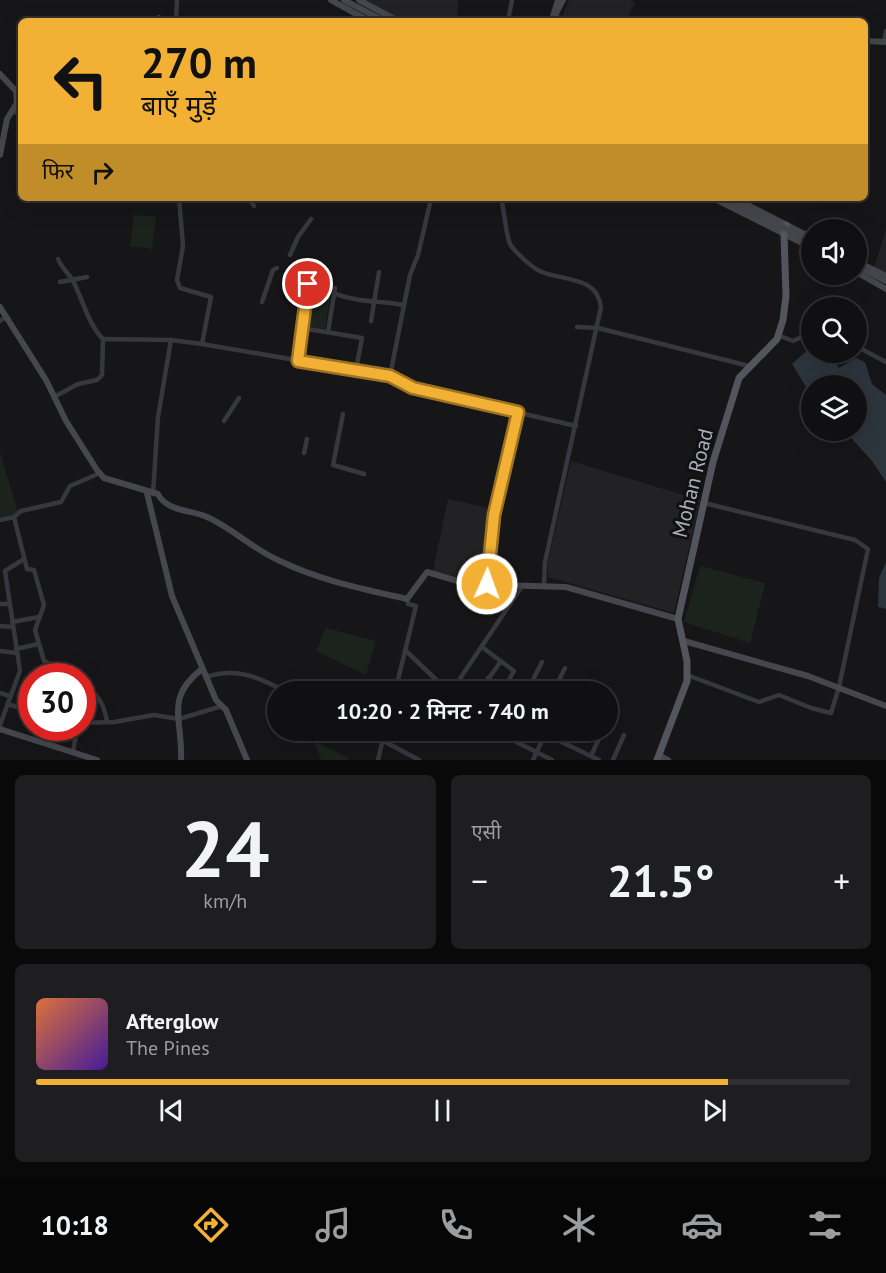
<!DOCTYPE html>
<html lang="hi">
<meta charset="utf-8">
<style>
body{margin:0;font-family:"PT Sans","Noto Sans Devanagari",sans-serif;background:#1e1e20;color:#f1f3f6;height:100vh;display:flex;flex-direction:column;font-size:22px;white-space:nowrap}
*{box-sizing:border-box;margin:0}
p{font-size:20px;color:#9c9d9f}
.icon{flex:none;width:33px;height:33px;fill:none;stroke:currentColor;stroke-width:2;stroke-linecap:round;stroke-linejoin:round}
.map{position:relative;height:760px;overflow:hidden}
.drawer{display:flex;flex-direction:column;gap:15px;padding:15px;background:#09090a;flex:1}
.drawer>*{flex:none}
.guide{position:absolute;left:18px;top:18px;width:850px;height:183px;border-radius:9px;box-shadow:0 6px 24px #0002,0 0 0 2px #303032;background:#f2b134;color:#111;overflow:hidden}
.tools{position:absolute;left:801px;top:219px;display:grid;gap:12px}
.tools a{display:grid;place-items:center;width:66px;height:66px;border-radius:50%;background:#101012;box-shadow:0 6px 24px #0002,0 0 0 2px #303032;font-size:30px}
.speed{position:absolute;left:18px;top:663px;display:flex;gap:12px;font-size:30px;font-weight:700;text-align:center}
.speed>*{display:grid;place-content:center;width:78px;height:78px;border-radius:50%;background:#101012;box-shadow:0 6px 24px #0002,0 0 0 2px #303032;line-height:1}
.speed .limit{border:9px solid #d22;background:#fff;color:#111}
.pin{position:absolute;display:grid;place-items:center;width:51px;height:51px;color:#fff;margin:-26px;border:3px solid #fff;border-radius:50%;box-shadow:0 2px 6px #0007}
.me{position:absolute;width:66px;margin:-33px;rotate:2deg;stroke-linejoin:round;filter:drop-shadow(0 0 4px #0008)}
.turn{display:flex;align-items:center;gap:21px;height:126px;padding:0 24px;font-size:27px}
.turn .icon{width:78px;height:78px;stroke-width:2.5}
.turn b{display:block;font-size:42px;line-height:51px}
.then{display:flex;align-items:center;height:57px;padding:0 24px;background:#0003;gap:12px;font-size:22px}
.big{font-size:45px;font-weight:600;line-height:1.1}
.drawer .widget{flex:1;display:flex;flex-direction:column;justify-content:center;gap:9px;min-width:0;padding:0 21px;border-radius:9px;background:#1e1e20}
.drawer .dial{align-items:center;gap:0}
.dial b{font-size:78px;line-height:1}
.song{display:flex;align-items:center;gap:18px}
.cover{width:72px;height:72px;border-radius:9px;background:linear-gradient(135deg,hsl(20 70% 55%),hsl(260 70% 35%))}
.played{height:6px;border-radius:3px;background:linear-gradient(90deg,#f2b134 85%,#303032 85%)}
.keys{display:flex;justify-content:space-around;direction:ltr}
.heat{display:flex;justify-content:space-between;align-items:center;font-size:33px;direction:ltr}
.drawer .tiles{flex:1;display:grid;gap:15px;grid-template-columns:1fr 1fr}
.widget:last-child{grid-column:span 2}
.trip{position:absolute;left:267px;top:681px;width:351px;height:60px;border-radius:30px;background:#101012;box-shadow:0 6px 24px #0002,0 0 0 2px #303032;font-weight:600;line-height:60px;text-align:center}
.menu{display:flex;height:96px;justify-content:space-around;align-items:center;background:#060607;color:#9c9d9f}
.menu .icon{width:42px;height:42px}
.menu .on{color:#f2b134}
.menu b{font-size:27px;color:#f1f3f6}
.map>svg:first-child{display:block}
.built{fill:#222225}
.green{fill:#1c231d}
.water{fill:#2c353c}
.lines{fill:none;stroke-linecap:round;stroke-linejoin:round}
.street{stroke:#37383d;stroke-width:4.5}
.secondary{stroke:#45474d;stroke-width:6}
.primary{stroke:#53555c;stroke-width:7}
.secondary-bridge{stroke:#45474d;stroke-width:6}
.route-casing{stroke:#9d7322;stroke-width:15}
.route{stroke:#f2b134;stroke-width:10}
.labels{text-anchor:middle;stroke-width:6;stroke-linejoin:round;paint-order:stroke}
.street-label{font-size:21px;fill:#a8adb8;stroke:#111113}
</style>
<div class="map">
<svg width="886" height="760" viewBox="0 0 886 760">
<rect width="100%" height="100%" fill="#161618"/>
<g class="built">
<polygon points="362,0 458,0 457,21 402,21"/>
<polygon points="569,0 630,0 635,2 626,21 560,21"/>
<polygon points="886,229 886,274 874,268"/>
<polygon points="571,461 700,500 674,613 548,577 548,561"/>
<polygon points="448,499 493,509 485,580 469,580 433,571"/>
</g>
<g class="green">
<polygon points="134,215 156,217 152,249 130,246"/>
<polygon points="311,288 331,291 325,329 306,326"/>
<polygon points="0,452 18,513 0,518"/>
<polygon points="700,566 765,583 750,643 684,622"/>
<polygon points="326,628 376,641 366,675 316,651"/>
<polygon points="314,741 348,758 348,760 321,760"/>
</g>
<g class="water">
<polygon points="811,347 812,352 830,353 839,368 856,358 865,362 872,384 886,395 886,482 872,461 845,431 856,430 856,386 812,386 811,395 792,364"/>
<polygon points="886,562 886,609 878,607 879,578"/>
</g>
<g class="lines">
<g class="street">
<polyline points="158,21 159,17"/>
<polyline points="176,21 177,0"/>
<polyline points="508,21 512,0"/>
<polyline points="884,42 886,31"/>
<polyline points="14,112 21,114"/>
<polyline points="248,198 254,206"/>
<path d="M501,198C504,209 506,235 510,244C515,252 533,269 542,272C564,281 597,276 601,307L545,562L544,585"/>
<polyline points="290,255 298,237 311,219"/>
<path d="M58,259C62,269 70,274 74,283C83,301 89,325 103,339"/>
<polyline points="60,282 87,277"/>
<path d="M334,293C354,302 381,301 404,305"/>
<polyline points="262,302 273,270 277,268"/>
<polyline points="0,321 6,317"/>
<polyline points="371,321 379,272"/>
<polyline points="577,327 598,328 749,366"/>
<polyline points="302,328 362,338 356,370"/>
<polyline points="778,335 793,341 812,332"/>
<polyline points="202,344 390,376 413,388 576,426"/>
<polyline points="856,346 886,362"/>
<polyline points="298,361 308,284 335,288 328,332"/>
<polyline points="390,376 410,275 418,255 431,199"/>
<polyline points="54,397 78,384 97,380 102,375 103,339 171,340 202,344 211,297 180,288 177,280 183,246 179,198"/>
<polyline points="343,414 333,465 364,474"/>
<polyline points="224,421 239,398"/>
<polyline points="304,453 307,439"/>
<polyline points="153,494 158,417 171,340"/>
<polyline points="14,517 27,569 34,570 44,605 35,630 44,661 57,668 59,676"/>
<polyline points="0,520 14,517 21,511 61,502 70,486 100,473"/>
<polyline points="487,584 494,515 518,412"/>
<polyline points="0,604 9,604"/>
<polyline points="12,622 39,617"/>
<polyline points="0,626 13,627"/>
<polyline points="482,647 514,671 502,692"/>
<polyline points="16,649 38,644"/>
<polyline points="405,650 449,692"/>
<polyline points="0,651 17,653"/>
<polyline points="687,675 759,702 779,695 811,708 831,713 839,687 868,549 855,540 704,503"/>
<path d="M206,677C237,667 258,677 287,692"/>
<polyline points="488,678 503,690"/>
<path d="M82,685C98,692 104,705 107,721"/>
<polyline points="395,692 416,606 408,604 407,599"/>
<polyline points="451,692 523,585"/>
<polyline points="479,692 501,661"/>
<polyline points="527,692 542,662"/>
<polyline points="553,692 565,668"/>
<polyline points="0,693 10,696"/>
<polyline points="7,704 32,711"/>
<polyline points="82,723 114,722 154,715 179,719 222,706"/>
<polyline points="0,725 20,671 5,571 24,559"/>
<polyline points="363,730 419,760"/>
<polyline points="493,730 552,760"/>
<polyline points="537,730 599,760"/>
<polyline points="590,730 601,736"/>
<polyline points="73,752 77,728"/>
<polyline points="591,756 603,730"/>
<polyline points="378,760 385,730"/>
<polyline points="533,760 545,734"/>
<polyline points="613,760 624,735"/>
</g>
<g class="secondary">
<polyline points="331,0 369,21"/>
<polyline points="344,0 384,21"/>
<polyline points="359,0 398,21"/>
<polyline points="554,13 558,0"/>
<polyline points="553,16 565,21"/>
<polyline points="552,21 563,0"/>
<polyline points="866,41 886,42"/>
<polyline points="0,74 16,91 17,103 7,119 0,155"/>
<polyline points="713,198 812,248"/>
<polyline points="734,198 812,238"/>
<polyline points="856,261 886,276"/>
<polyline points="856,266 886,281"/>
<polyline points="856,272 886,289"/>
<path d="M0,307L46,380L66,421L97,470L104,478L158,494C166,511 191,510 207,517C232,528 253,549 278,560C318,580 363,589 407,599L427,572L468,584L566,587L678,619"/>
<polyline points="147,493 172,596 216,700 226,710 247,760"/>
<polyline points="684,641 808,676 886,706"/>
<polyline points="0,729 97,760"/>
<polyline points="659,755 668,760"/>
<path d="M181,760C183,720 164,698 202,669"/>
</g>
<polyline class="primary" points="657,760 687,681 687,661 678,619 713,462 739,378 777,339 783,320 786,296 784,234 786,225"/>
<polyline class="secondary-bridge" points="725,198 812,242"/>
</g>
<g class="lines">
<defs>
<polyline id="route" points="308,284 298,361 390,376 413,388 518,412 494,515 487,584"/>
</defs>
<use href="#route" class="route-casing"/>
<use href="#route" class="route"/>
</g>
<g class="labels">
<g class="street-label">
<text transform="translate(693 483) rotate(-76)" y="7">Mohan Road</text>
</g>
</g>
</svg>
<div class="tools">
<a><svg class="icon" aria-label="sound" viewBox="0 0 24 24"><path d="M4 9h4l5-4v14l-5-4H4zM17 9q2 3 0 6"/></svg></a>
<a><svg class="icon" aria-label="search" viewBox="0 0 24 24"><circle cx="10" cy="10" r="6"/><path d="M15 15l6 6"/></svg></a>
<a><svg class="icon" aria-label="layers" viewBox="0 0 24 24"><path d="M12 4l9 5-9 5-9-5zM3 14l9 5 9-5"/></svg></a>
</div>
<div class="speed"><div class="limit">30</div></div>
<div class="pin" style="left:308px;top:284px;background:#d93025"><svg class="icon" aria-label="arrive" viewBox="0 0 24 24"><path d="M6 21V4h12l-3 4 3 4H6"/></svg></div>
<svg class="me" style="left:487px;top:584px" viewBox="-20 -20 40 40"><circle r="17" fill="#f2b134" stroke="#fff" stroke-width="3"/><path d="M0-11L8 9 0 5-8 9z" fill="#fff"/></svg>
<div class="trip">10:20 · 2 मिनट · 740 m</div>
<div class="guide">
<div class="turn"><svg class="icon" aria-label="left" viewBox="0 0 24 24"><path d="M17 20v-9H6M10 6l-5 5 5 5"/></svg><div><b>270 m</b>बाएँ मुड़ें</div></div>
<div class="then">फिर<svg class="icon" aria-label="right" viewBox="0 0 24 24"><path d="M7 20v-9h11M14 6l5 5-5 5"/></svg></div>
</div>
</div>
<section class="drawer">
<div class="tiles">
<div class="widget dial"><b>24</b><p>km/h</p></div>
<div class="widget"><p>एसी</p>
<div class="heat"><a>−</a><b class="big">21.5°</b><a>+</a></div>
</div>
<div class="widget">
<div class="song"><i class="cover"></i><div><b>Afterglow</b><p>The Pines</p></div></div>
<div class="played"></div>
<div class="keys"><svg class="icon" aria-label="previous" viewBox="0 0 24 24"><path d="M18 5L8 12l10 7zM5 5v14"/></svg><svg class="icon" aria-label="pause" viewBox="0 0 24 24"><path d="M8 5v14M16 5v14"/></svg><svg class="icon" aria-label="next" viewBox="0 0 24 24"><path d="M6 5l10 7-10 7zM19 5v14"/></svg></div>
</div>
</div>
</section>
<nav class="menu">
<b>10:18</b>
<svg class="icon on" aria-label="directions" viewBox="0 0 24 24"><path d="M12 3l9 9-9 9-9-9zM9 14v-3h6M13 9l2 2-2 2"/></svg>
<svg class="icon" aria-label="music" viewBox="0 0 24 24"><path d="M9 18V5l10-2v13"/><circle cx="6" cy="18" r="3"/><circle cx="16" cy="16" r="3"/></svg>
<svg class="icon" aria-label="phone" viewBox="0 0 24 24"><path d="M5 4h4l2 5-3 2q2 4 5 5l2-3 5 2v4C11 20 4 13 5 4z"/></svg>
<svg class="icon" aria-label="climate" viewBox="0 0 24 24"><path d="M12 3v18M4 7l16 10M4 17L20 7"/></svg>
<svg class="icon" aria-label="car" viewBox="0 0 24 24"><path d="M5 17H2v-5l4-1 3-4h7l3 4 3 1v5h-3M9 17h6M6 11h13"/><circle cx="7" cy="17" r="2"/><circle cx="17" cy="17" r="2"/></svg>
<svg class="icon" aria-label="filters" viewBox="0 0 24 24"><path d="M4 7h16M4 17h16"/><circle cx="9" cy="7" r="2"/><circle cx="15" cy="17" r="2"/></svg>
</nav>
